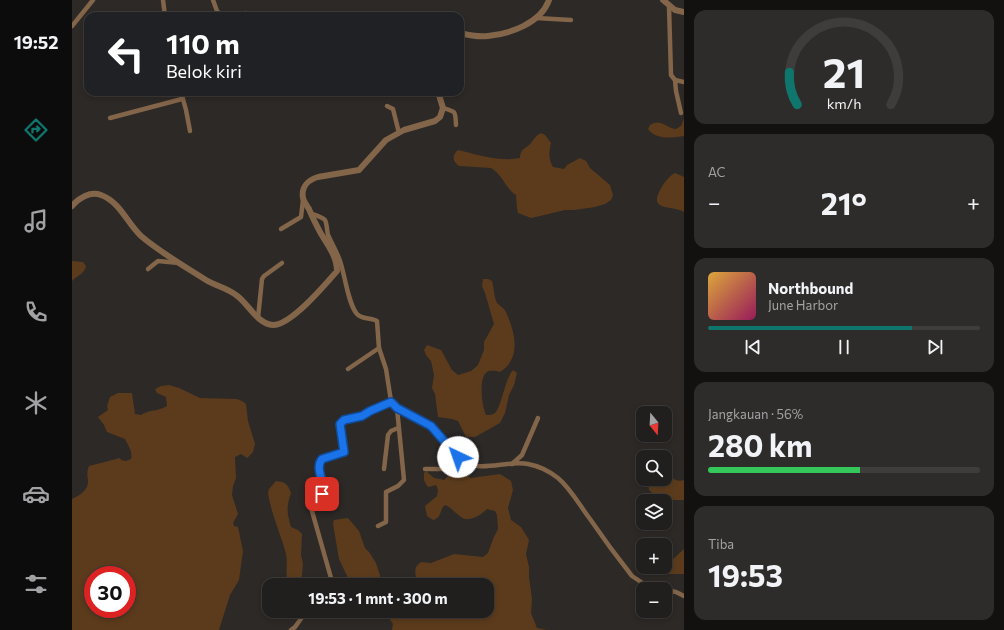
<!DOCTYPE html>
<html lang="id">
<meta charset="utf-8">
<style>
body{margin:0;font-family:Commissioner,sans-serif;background:#2d2c2a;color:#f1f3f6;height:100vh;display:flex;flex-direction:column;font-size:15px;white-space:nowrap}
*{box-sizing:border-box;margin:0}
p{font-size:13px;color:#a2a2a4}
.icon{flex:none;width:22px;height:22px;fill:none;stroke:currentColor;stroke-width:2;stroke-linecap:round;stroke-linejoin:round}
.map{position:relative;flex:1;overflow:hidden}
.drawer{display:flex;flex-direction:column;gap:10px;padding:10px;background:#121110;width:320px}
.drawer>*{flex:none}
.guide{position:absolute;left:12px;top:12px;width:380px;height:84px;border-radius:12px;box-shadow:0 2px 6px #0003,0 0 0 1px #3e3d3b;background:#202124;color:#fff;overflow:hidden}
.needle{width:26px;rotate:162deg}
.tools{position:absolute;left:564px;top:406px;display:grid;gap:8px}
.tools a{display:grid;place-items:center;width:36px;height:36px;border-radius:8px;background:#211f1d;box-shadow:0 2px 6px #0003,0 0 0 1px #3e3d3b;font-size:20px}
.speed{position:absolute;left:12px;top:566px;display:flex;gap:8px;font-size:20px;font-weight:700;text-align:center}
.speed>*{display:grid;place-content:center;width:52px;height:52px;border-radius:50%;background:#211f1d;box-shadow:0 2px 6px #0003,0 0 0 1px #3e3d3b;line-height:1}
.speed .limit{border:6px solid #d22;background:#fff;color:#111}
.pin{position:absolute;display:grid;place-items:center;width:34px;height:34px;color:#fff;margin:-17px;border-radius:8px;box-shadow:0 2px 6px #0006}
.me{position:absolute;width:44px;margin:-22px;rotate:318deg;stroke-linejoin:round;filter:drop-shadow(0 0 3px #0008)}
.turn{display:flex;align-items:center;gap:14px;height:84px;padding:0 16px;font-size:18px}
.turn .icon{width:52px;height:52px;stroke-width:2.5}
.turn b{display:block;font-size:28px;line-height:34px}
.big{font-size:30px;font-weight:700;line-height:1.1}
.drawer .card{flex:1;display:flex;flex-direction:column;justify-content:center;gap:6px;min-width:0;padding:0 14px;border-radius:12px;background:#2d2c2a}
.drawer .dial{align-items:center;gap:0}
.dial svg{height:104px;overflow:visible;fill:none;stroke:#3e3d3b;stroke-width:7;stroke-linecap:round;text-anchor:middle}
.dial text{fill:#f1f3f6;stroke:none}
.song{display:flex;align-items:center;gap:12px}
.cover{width:48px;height:48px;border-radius:6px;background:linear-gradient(135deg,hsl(40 70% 55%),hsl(330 70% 35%))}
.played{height:4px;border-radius:2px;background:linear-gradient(90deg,#0f766e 75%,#3e3d3b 75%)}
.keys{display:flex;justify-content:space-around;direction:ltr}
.heat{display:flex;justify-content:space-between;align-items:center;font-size:22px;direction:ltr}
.charge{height:6px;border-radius:3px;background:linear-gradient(90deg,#34c759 56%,#3e3d3b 0)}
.trip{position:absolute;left:190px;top:578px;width:232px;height:40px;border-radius:12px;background:#211f1d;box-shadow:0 2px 6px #0003,0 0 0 1px #3e3d3b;font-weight:700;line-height:40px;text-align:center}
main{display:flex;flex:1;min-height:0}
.tab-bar{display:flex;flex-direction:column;width:72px;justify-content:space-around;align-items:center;background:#0d0c0c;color:#a2a2a4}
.tab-bar .icon{width:28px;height:28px}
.tab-bar .selected{color:#0f766e}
.tab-bar b{font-size:18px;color:#f1f3f6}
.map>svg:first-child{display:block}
.green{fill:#5b3b1c;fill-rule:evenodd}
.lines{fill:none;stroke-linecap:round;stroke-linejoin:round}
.minor{stroke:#836549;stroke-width:4.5}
.tertiary{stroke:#836549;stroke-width:6}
.route-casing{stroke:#114b97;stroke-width:10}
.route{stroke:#1a73e8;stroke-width:7}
</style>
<main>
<nav class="tab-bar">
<b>19:52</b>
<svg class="icon selected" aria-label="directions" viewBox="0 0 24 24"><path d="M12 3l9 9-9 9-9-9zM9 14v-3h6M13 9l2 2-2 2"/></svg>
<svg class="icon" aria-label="music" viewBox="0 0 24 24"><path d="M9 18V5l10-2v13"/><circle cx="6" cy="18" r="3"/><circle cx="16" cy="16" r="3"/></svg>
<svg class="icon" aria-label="phone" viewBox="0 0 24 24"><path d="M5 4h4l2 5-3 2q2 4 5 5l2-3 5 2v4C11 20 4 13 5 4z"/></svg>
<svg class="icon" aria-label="climate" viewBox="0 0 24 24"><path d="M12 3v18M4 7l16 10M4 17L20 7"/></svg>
<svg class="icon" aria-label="car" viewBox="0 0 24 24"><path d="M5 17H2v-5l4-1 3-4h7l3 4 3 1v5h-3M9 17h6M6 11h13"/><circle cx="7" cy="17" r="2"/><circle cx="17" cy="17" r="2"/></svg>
<svg class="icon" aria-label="filters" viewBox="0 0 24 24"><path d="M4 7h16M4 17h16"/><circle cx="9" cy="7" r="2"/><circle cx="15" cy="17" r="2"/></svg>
</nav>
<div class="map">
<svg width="612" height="630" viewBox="0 0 612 630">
<rect width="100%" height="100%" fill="#2c2927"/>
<g class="green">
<path d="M612,119V136C600,138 584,140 576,129L578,125C588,118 593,127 604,129L609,126Z"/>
<path d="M469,133L473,135L479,143C477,152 476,158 481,167L492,169L495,165L508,158L514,161L518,168L538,185L541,195L539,200L533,204L523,207L502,210H493L468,216L459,218L446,213L445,208L444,195C433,188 431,175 419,168L387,166C380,161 380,155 386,150C407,155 427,162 448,158C449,147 453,150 459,143C462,139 463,136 469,133Z"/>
<path d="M603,173L612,177V212C602,205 576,212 588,190C591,184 597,176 603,173Z"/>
<path d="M0,261L11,262L14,266C12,275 5,275 0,281Z"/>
<path d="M411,279H416L420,281C422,288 422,297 425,303C428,306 432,308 434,312C443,332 450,358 428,372C424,371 418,370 415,372C406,378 410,407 414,415C417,415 420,415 423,413C429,408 433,379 441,370L445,373L442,385L437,395L433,413L428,423L403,437H394L386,421L380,419L366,417L363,394L360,388L362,375L359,361L354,355L352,350L355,345L369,350L380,370L386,375L399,371L406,365L412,350V342L422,324L413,293L410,286Z"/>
<path d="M97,385L107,388L128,398L165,399L170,401L174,404L176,421L183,444L181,452L175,458L169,454L163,457L164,478L161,486L160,495L166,514L161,523L162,526L166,527L171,551L167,580L158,595L147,630H0V499C8,495 17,490 16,480C15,475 15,471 17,466L48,458L49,460L54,461L59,459C61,452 56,445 53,439L35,432L32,425L26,417L36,410L35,406L38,397L46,393H60L63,414L69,415C77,409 86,412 95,406L94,397L85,393L83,389L89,386ZM21,575H55V609H21Z"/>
<path d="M593,468H595C598,476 602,483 612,480V500H588L577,490L576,481L579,479H593Z"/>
<path d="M354,471L362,478L372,480C376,476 383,468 390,472C393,474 395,476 399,478L428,474L439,481L441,490L436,508L439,520L449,527L457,540L454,554L457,567V577L460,599L459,613L465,628L475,630H320L321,624L312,611H415V585H331L334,582L341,583L344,578C343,570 342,567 349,562L359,563L382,554L411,557L416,553L421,539L426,529L425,515L423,511L415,509C409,515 397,523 389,517C383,513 380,508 373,505C367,510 370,518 361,520L355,516L353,506L365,496L366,490L364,485L357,487L355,486L352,480V473Z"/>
<path d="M204,481C213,482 216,484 219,493C214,507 215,513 219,527L226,530L230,534L229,555L231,564L229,585H216C213,575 216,564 214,554C209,534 199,514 196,493L197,489Z"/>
<polygon points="276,518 287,531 293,548 297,552 304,563 311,585 280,585 278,582 267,559 261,524 262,520"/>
<polygon points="612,549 612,574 597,574 594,570 595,565 599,561"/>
</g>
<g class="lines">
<g class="minor">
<polyline points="91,0 93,16"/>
<polyline points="141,0 145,11 148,14 158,15 174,13 178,16"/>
<polyline points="597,6 599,75 603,80 612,82"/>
<polyline points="464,18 499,20"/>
<polyline points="0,26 21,0"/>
<polyline points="603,80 604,91 609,113"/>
<polyline points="109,92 114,110 118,131"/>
<polyline points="315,106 321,109 327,133"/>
<path d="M371,108C385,112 383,111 384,125"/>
<polyline points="38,118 110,99"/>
<path d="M239,213C242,215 250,217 253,220C255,224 255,231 256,235C260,244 265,252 268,261C273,275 276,304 285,314C290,320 299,317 305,321L307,348L276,369"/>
<polyline points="209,229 229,217 231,200"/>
<polyline points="76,269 86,261 107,263"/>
<polyline points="186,318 190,279 192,276 210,263"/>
<path d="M307,348L314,369L319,401L325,408L342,419L359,426L390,461C409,473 434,460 456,464C467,466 477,471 486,478C499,489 508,506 518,519C531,538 545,557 560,576L575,586L587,589"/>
<polyline points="440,464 450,455 466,418"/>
<polyline points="312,469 316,435 319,431 326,428"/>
<polyline points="353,469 372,469 393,463"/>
<polyline points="306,526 314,522 314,492 326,486 332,480 325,408"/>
<path d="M261,585L238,504L239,499L248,495L251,492L247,466C249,454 264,458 272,452L268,424L270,421L290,417L298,411L319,401"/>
<polyline points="593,590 604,592 612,596"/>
<polyline points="219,630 223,627 231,616 247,614 255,611"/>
</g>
<g class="tertiary">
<polyline points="591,0 603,10 612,12"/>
<path d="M388,33C396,35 407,37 416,36C438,34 469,23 477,0"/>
<path d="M0,206C7,198 18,191 29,195C48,202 55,223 69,236C89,253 112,266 134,280C144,286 155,288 164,295C176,303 185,324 201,325C219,325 253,285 265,271C265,256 255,244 248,232C244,224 240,217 237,209C235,206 232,202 231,198C229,187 236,180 246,177L287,170L314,140L332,130L363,121L368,117L371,108L366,92"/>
</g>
</g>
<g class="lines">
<defs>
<path id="route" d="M250,494C254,482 242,469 250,459L272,452L268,424L272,420L290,416L298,411L319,402L325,408L359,426L386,457"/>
</defs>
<use href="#route" class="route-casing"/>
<use href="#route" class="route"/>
</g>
</svg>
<div class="tools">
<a><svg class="needle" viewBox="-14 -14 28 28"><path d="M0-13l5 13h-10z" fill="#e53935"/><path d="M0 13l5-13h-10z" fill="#a2a2a4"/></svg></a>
<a><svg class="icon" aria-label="search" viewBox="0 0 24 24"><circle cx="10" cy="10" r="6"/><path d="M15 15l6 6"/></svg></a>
<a><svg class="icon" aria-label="layers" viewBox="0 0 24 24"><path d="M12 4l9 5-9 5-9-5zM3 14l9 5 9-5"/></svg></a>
<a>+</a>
<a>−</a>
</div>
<div class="speed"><div class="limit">30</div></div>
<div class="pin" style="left:250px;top:494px;background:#d93025"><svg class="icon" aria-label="arrive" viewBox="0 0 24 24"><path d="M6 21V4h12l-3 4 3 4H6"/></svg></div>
<svg class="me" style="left:386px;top:457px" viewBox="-20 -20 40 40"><circle r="19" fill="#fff"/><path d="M0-13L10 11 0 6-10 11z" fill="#1a73e8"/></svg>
<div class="trip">19:53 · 1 mnt · 300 m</div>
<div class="guide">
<div class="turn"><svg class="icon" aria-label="left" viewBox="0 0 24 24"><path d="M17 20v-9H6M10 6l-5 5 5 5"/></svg><div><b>110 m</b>Belok kiri</div></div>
</div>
</div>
<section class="drawer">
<div class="card dial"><svg viewBox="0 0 100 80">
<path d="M14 69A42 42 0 1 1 86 69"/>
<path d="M14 69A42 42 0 0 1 8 44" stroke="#0f766e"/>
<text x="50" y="56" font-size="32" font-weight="700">21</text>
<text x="50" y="72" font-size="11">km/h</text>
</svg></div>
<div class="card"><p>AC</p>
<div class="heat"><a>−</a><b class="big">21°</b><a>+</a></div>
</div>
<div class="card">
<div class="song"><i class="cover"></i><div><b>Northbound</b><p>June Harbor</p></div></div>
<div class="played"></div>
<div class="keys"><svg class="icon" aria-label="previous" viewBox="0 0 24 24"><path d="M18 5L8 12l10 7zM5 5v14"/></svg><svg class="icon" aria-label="pause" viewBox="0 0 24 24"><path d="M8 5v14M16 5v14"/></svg><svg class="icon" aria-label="next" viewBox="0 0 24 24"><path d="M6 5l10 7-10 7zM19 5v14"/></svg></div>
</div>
<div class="card"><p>Jangkauan · 56%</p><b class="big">280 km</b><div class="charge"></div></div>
<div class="card"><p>Tiba</p><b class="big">19:53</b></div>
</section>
</main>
